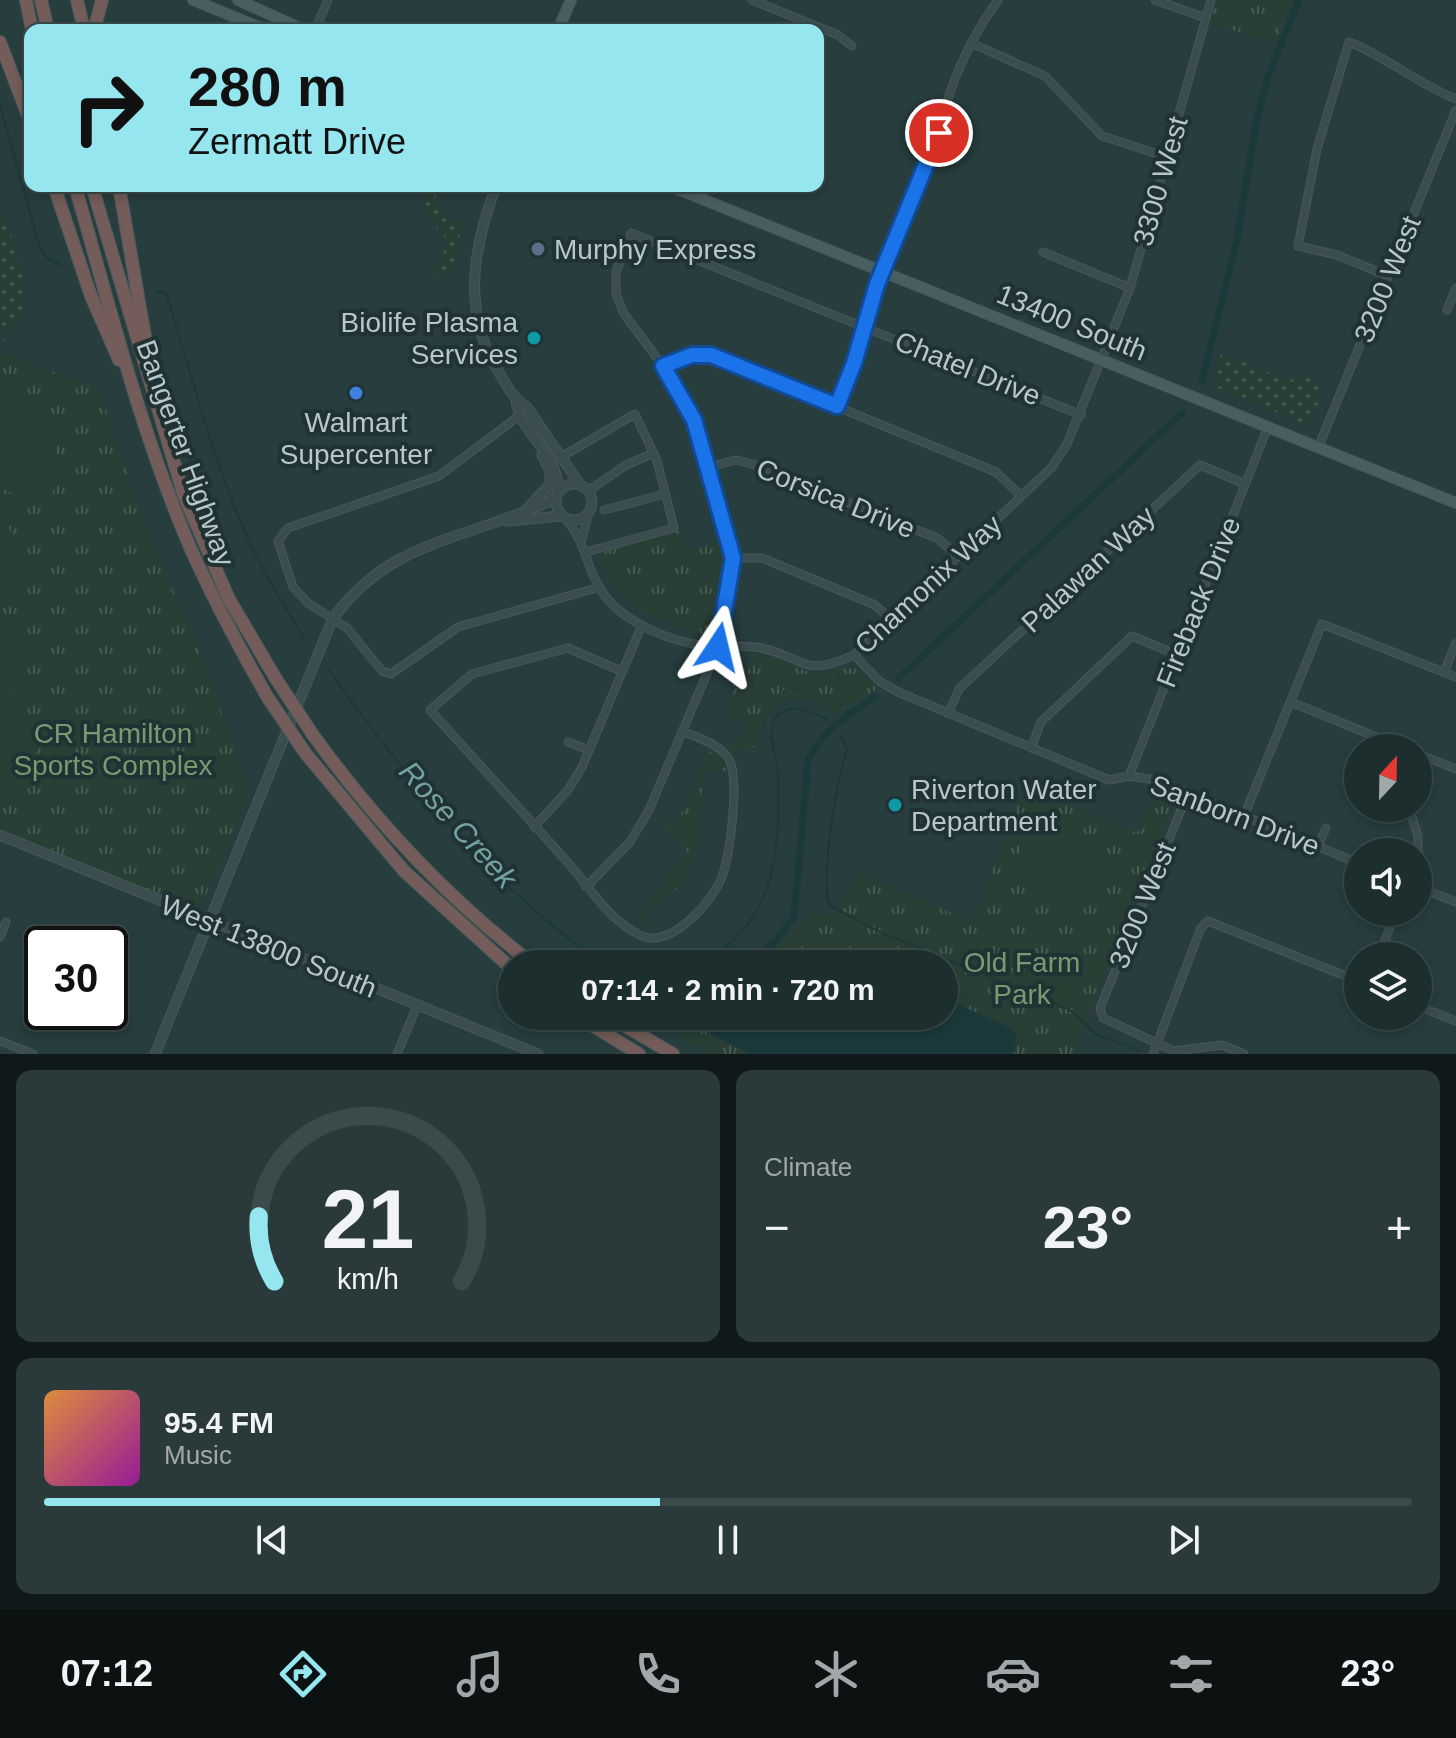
<!DOCTYPE html>
<meta charset="utf-8">
<style>
body{margin:0;font-family:Helvetica,sans-serif;background:#2a3a3a;color:#f1f3f6;height:100vh;display:flex;flex-direction:column;font-size:30px;white-space:nowrap}
*{box-sizing:border-box;margin:0}
p{font-size:26px;color:#a0a8aa}
.icon{flex:none;width:44px;height:44px;fill:none;stroke:currentColor;stroke-width:2;stroke-linecap:round;stroke-linejoin:round}
.map{position:relative;height:1054px;overflow:hidden}
.panel{display:flex;flex-direction:column;gap:16px;padding:16px;background:#101919;flex:1}
.panel>*{flex:none}
.guide{position:absolute;left:24px;top:24px;width:800px;height:168px;border-radius:16px;box-shadow:0 4px 12px #0003,0 0 0 2px #3b4a4a;background:#96e6ef;color:#111;overflow:hidden}
.needle{width:52px;rotate:22deg}
.buttons{position:absolute;left:1344px;top:734px;display:grid;gap:16px}
.buttons a{display:grid;place-items:center;width:88px;height:88px;border-radius:50%;background:#1d2e2e;box-shadow:0 4px 12px #0003,0 0 0 2px #3b4a4a;font-size:40px}
.speed{position:absolute;left:24px;top:926px;display:flex;gap:16px;font-size:40px;font-weight:700;text-align:center}
.speed>*{display:grid;place-content:center;width:104px;height:104px;border-radius:50%;background:#1d2e2e;box-shadow:0 4px 12px #0003,0 0 0 2px #3b4a4a;line-height:1}
.speed .limit{border:4px solid #111;border-radius:12px;background:#fff;color:#111}
.pin{position:absolute;display:grid;place-items:center;width:68px;height:68px;color:#fff;margin:-34px;border:4px solid #fff;border-radius:50%;box-shadow:0 2px 8px #0007}
.me{position:absolute;width:88px;margin:-44px;rotate:10deg;stroke-linejoin:round;filter:drop-shadow(0 0 6px #0008)}
.turn{display:flex;align-items:center;gap:28px;height:168px;padding:0 32px;font-size:36px}
.turn .icon{width:104px;height:104px;stroke-width:2.5}
.turn b{display:block;font-size:56px;line-height:68px}
.big{font-size:60px;font-weight:700;line-height:1.1}
.panel .tile{flex:1;display:flex;flex-direction:column;justify-content:center;gap:12px;min-width:0;padding:0 28px;border-radius:16px;background:#2a3a3a}
.panel .dial{align-items:center;gap:0}
.dial svg{height:208px;overflow:visible;fill:none;stroke:#3b4a4a;stroke-width:7;stroke-linecap:round;text-anchor:middle}
.dial text{fill:#f1f3f6;stroke:none}
.song{display:flex;align-items:center;gap:24px}
.cover{width:96px;height:96px;border-radius:12px;background:linear-gradient(135deg,hsl(30 70% 55%),hsl(300 70% 35%))}
.played{height:8px;border-radius:4px;background:linear-gradient(90deg,#96e6ef 45%,#3b4a4a 45%)}
.keys{display:flex;justify-content:space-around;direction:ltr}
.heat{display:flex;justify-content:space-between;align-items:center;font-size:44px;direction:ltr}
.panel .tiles{flex:1;display:grid;gap:16px;grid-template-columns:1fr 1fr}
.tile:last-child{grid-column:span 2}
.trip{position:absolute;left:498px;top:950px;width:460px;height:80px;border-radius:40px;background:#1d2e2e;box-shadow:0 4px 12px #0003,0 0 0 2px #3b4a4a;font-weight:700;line-height:80px;text-align:center}
.dock{display:flex;height:128px;justify-content:space-around;align-items:center;background:#0c1212;color:#a0a8aa}
.dock .icon{width:56px;height:56px}
.dock .on{color:#96e6ef}
.dock b{font-size:36px;color:#f1f3f6}
.map>svg:first-child{display:block}
.grass{fill:url(#grass-dots)}
.park{fill:url(#park-tufts)}
.garden{fill:#293f36}
.water{fill:#1b393b}
.lines{fill:none;stroke-linecap:round;stroke-linejoin:round}
.stream{stroke:#1b393b;stroke-width:2}
.canal{stroke:#1b393b;stroke-width:7}
.minor-casing{stroke:#48595a;stroke-width:9}
.tertiary-casing{stroke:#48595a;stroke-width:11}
.secondary-casing{stroke:#48595a;stroke-width:12}
.motorway-casing{stroke:#495a5b;stroke-width:14}
.minor{stroke:#3b4d4e;stroke-width:7}
.tertiary{stroke:#3b4d4e;stroke-width:9}
.secondary{stroke:#4a5e61;stroke-width:10}
.motorway{stroke:#735c59;stroke-width:12}
.motorway-bridge-casing{stroke:#495a5b;stroke-width:14;stroke-linecap:butt}
.motorway-bridge{stroke:#735c59;stroke-width:12}
.route-casing{stroke:#114b97;stroke-width:20}
.route{stroke:#1a73e8;stroke-width:14}
.service-dot{fill:#5c6f8a;stroke:#203233;stroke-width:3}
.culture-dot{fill:#0f9aa8;stroke:#203233;stroke-width:3}
.shop-dot{fill:#3f7fe0;stroke:#203233;stroke-width:3}
.labels{text-anchor:middle;stroke-width:8;stroke-linejoin:round;paint-order:stroke}
.street-label{font-size:28px;fill:#b8c7c9;stroke:#203233}
.poi-label{font-size:28px;fill:#b8c7c9;stroke:#203233;text-anchor:start}
.park-label{font-size:28px;fill:#7c9871;stroke:#203233}
.water-label{font-size:30px;font-style:italic;fill:#74a2a4;stroke:#203233}
</style>
<div class="map">
<svg width="1456" height="1054" viewBox="0 0 1456 1054">
<defs>
<pattern id="grass-dots" width="8" height="8" patternUnits="userSpaceOnUse" patternTransform="scale(2)"><rect width="8" height="8" fill="#293f36"/><path d="M2 2h.1M6 6h.1" fill="none" stroke="#465952" stroke-width="1.8" stroke-linecap="round"/></pattern>
<pattern id="park-tufts" width="24" height="20" patternUnits="userSpaceOnUse" patternTransform="scale(2)"><rect width="24" height="20" fill="#293f36"/><path d="M3 7l-1-3M5 7V3M7 7l1-3M15 17l-1-3M17 17v-4M19 17l1-3" fill="none" stroke="#465952"/></pattern>
</defs>
<rect width="100%" height="100%" fill="#273d3e"/>
<g class="grass">
<path d="M420,186L434,192L443,216L462,223L454,270L438,275L428,272C441,265 447,251 445,236L431,222Z"/>
<polygon points="4,214 24,275 21,319 4,334 3,352 0,215"/>
<polygon points="1221,353 1289,381 1303,375 1317,383 1320,396 1310,426 1214,386"/>
</g>
<g class="park">
<polygon points="1217,0 1292,0 1275,43 1210,23"/>
<polygon points="0,351 99,390 144,524 206,665 249,796 199,910 0,829"/>
<path d="M679,529L686,551L719,543L723,563L710,633L707,636C656,617 618,610 598,554Z"/>
<path d="M756,652L809,672L855,668L878,688L835,714C806,679 754,702 761,746L741,750L725,764L727,771L704,770L696,857L680,886L644,914L653,927L651,929L638,918L647,901L688,852L653,818L676,826L709,751L718,756L735,744L745,726L722,714L737,685L741,686Z"/>
<polygon points="1025,787 1137,833 1155,791 1176,800 1073,1054 716,1054 673,1036 696,1016 944,1016 944,964 755,964 815,912 835,920 857,872 972,922"/>
</g>
<g class="garden">
<path d="M0,384C59,411 67,449 48,508L0,488Z"/>
<path d="M0,519C26,545 27,572 28,608L0,606Z"/>
<path d="M0,632C27,645 30,677 11,698L0,697Z"/>
<path d="M0,718L26,719C44,752 36,787 0,802Z"/>
<polygon points="1059,816 1108,862 1108,868 1062,910 1018,880 1022,841"/>
</g>
<polygon class="water" points="944,998 1011,1028 1017,1037 1013,1054 750,1054 707,1032 708,1016 944,1016"/>
<g class="lines">
<g class="stream">
<polyline points="0,105 40,248 48,259 61,265"/>
<path d="M156,291L166,293C190,370 210,449 241,523C258,563 281,600 303,637"/>
<path d="M328,669C404,774 495,893 605,964"/>
<polyline points="836,678 839,677"/>
<polyline points="794,689 796,691"/>
<polyline points="783,693 784,691"/>
<polyline points="841,705 843,704"/>
<polyline points="763,726 764,724"/>
<path d="M841,736L847,750C836,785 821,871 829,905L880,932L1069,1009L1097,1035L1141,1051"/>
<path d="M703,964C776,918 780,857 778,776C778,760 769,742 772,727C779,698 810,710 828,720"/>
</g>
<g class="canal">
<polyline points="1202,381 1237,240 1257,118 1268,77 1299,0"/>
<polyline points="899,678 1182,413"/>
<path d="M746,964L775,942L794,917L808,760C822,731 849,714 875,697"/>
<polyline points="662,1027 676,1016"/>
</g>
<defs>
<g id="minor">
<polyline points="752,0 838,35 852,46"/>
<polyline points="1155,0 1206,18"/>
<polyline points="315,30 328,0"/>
<polyline points="971,43 1045,76 1102,136 1167,157"/>
<polyline points="1043,252 1130,288"/>
<path d="M1388,276L1337,255L1298,246L1317,149L1349,42C1387,57 1418,84 1456,99"/>
<polyline points="1447,310 1456,288"/>
<polyline points="663,366 692,355 711,355 996,472 1021,496"/>
<path d="M837,406L854,363L877,284L939,133C949,85 970,39 998,0"/>
<polyline points="519,416 439,476 288,528 278,541 293,587 308,603 347,628 382,671 391,674 458,627 600,587"/>
<polyline points="1318,448 1456,110"/>
<polyline points="561,457 635,414 657,461 674,528 586,552"/>
<polyline points="708,467 736,460 752,464 937,538 958,556"/>
<polyline points="588,491 626,465 654,453"/>
<polyline points="604,510 665,494"/>
<path d="M566,519C587,545 585,565 601,590C621,622 670,642 707,646C725,648 744,644 762,648C808,659 802,678 854,655L1052,467L1067,444L1130,288L1211,0"/>
<polyline points="582,539 588,515"/>
<polyline points="733,558 762,558 875,605 891,620"/>
<polyline points="854,655 879,681 898,692 1109,780 1129,776 1156,780 1358,863"/>
<path d="M621,671L568,648L472,674L430,710C476,761 523,812 569,864C591,889 610,922 642,936C672,949 715,899 723,874C730,851 740,780 729,759C720,744 698,738 682,731"/>
<polyline points="1444,672 1456,643"/>
<polyline points="1291,702 1403,748"/>
<polyline points="948,714 959,689 1200,465 1245,484"/>
<polyline points="568,742 589,750"/>
<polyline points="1031,748 1041,722 1132,636 1177,655"/>
<polyline points="1418,754 1456,769"/>
<polyline points="1129,776 1268,427"/>
<polyline points="1188,793 1100,1008 1103,1018 1174,1051 1222,1045 1244,1054"/>
<polyline points="1409,808 1418,836 1418,852"/>
<polyline points="1244,816 1322,624 1456,677"/>
<polyline points="534,827 568,790 582,767 642,625"/>
<polyline points="1318,846 1326,828"/>
<polyline points="586,887 630,842 649,810 714,657 733,558 694,420 663,366 624,314 616,294 616,272 631,233 1081,415"/>
<polyline points="1418,887 1456,902"/>
<polyline points="0,937 6,922"/>
<polyline points="1379,956 1396,912"/>
<polyline points="1418,1006 1456,1021"/>
<polyline points="0,1041 33,1054"/>
<polyline points="397,1054 417,1006"/>
<polyline points="1153,1054 1201,928 1208,921 1358,981"/>
</g>
<g id="tertiary">
<path d="M496,186C473,248 462,309 497,369C506,384 512,398 527,407L581,486"/>
<path d="M516,400C520,437 563,454 557,494"/>
<circle cx="574" cy="502" r="18"/>
<polyline points="527,509 550,484 550,471 542,455"/>
<polyline points="508,521 561,516"/>
<polyline points="0,835 538,1054"/>
<path d="M155,1054L333,618C387,546 446,543 523,512C535,507 545,505 556,497"/>
</g>
<g id="secondary">
<polyline points="193,0 266,30"/>
<polyline points="238,0 304,30"/>
<polyline points="558,30 571,0"/>
<polyline points="670,186 1456,503"/>
</g>
<g id="motorway">
<polyline points="26,0 32,30"/>
<polyline points="41,0 48,30"/>
<polyline points="77,0 84,30"/>
<polyline points="94,30 102,0"/>
<polyline points="0,42 30,121"/>
<polyline points="54,186 91,296 119,360"/>
<path d="M75,186C110,307 140,431 190,547C213,599 240,649 268,698"/>
<polyline points="92,186 184,496 229,599 276,679"/>
<polyline points="119,186 147,348"/>
<path d="M313,735C376,822 448,899 533,964"/>
<polyline points="306,754 404,871 512,969"/>
<polyline points="577,1016 639,1054"/>
<polyline points="608,1016 673,1054"/>
</g>
</defs>
<use href="#minor" class="minor-casing"/>
<use href="#tertiary" class="tertiary-casing"/>
<use href="#secondary" class="secondary-casing"/>
<use href="#motorway" class="motorway-casing"/>
<use href="#minor" class="minor"/>
<use href="#tertiary" class="tertiary"/>
<use href="#secondary" class="secondary"/>
<use href="#motorway" class="motorway"/>
<defs>
<g id="motorway-bridge">
<polyline points="276,679 313,735"/>
<polyline points="268,698 306,754"/>
</g>
</defs>
<use href="#motorway-bridge" class="motorway-bridge-casing"/>
<use href="#motorway-bridge" class="motorway-bridge"/>
</g>
<g class="lines">
<defs>
<polyline id="route" points="718,647 733,558 694,420 663,366 692,355 711,355 837,406 854,363 877,284 939,133"/>
</defs>
<use href="#route" class="route-casing"/>
<use href="#route" class="route"/>
</g>
<circle class="service-dot" cx="538" cy="249" r="8"/>
<g class="culture-dot">
<circle cx="534" cy="338" r="8"/>
<circle cx="895" cy="805" r="8"/>
</g>
<circle class="shop-dot" cx="356" cy="393" r="8"/>
<g class="labels">
<g class="street-label">
<text transform="translate(1160 181) rotate(-74)" y="10">3300 West</text>
<text transform="translate(1387 279) rotate(-68)" y="10">3200 West</text>
<text transform="translate(1072 322) rotate(22)" y="10">13400 South</text>
<text transform="translate(968 368) rotate(22)" y="10">Chatel Drive</text>
<text transform="translate(186 453) rotate(70)" y="10">Bangerter Highway</text>
<text transform="translate(836 498) rotate(22)" y="10">Corsica Drive</text>
<text transform="translate(1088 569) rotate(-43)" y="10">Palawan Way</text>
<text transform="translate(928 584) rotate(-43)" y="10">Chamonix Way</text>
<text transform="translate(1198 602) rotate(-68)" y="10">Fireback Drive</text>
<text transform="translate(1235 815) rotate(21)" y="10">Sanborn Drive</text>
<text transform="translate(1142 905) rotate(-68)" y="10">3200 West</text>
<text transform="translate(269 946) rotate(22)" y="10">West 13800 South</text>
</g>
<g class="poi-label">
<text x="554" y="259">Murphy Express</text>
<text x="518" y="332" text-anchor="end">Biolife Plasma<tspan x="518" dy="32">Services</tspan></text>
<text x="356" y="432" text-anchor="middle">Walmart<tspan x="356" dy="32">Supercenter</tspan></text>
<text x="911" y="799">Riverton Water<tspan x="911" dy="32">Department</tspan></text>
</g>
<g class="park-label">
<text x="113" y="743">CR Hamilton<tspan x="113" dy="32">Sports Complex</tspan></text>
<text x="1022" y="972">Old Farm<tspan x="1022" dy="32">Park</tspan></text>
</g>
<g class="water-label">
<text transform="translate(458 825) rotate(48)" y="10">Rose Creek</text>
</g>
</g>
</svg>
<div class="buttons">
<a><svg class="needle" viewBox="-14 -14 28 28"><path d="M0-13l5 13h-10z" fill="#e53935"/><path d="M0 13l5-13h-10z" fill="#a0a8aa"/></svg></a>
<a><svg class="icon" aria-label="sound" viewBox="0 0 24 24"><path d="M4 9h4l5-4v14l-5-4H4zM17 9q2 3 0 6"/></svg></a>
<a><svg class="icon" aria-label="layers" viewBox="0 0 24 24"><path d="M12 4l9 5-9 5-9-5zM3 14l9 5 9-5"/></svg></a>
</div>
<div class="speed"><div class="limit">30</div></div>
<div class="pin" style="left:939px;top:133px;background:#d93025"><svg class="icon" aria-label="arrive" viewBox="0 0 24 24"><path d="M6 21V4h12l-3 4 3 4H6"/></svg></div>
<svg class="me" style="left:718px;top:647px" viewBox="-20 -20 40 40"><path d="M0-17L14 15 0 8-14 15z" fill="#1a73e8" stroke="#fff" stroke-width="4"/></svg>
<div class="trip">07:14 · 2 min · 720 m</div>
<div class="guide">
<div class="turn"><svg class="icon" aria-label="right" viewBox="0 0 24 24"><path d="M7 20v-9h11M14 6l5 5-5 5"/></svg><div><b>280 m</b>Zermatt Drive</div></div>
</div>
</div>
<section class="panel">
<div class="tiles">
<div class="tile dial"><svg viewBox="0 0 100 80">
<path d="M14 69A42 42 0 1 1 86 69"/>
<path d="M14 69A42 42 0 0 1 8 44" stroke="#96e6ef"/>
<text x="50" y="56" font-size="32" font-weight="700">21</text>
<text x="50" y="72" font-size="11">km/h</text>
</svg></div>
<div class="tile"><p>Climate</p>
<div class="heat"><a>−</a><b class="big">23°</b><a>+</a></div>
</div>
<div class="tile">
<div class="song"><i class="cover"></i><div><b>95.4 FM</b><p>Music</p></div></div>
<div class="played"></div>
<div class="keys"><svg class="icon" aria-label="previous" viewBox="0 0 24 24"><path d="M18 5L8 12l10 7zM5 5v14"/></svg><svg class="icon" aria-label="pause" viewBox="0 0 24 24"><path d="M8 5v14M16 5v14"/></svg><svg class="icon" aria-label="next" viewBox="0 0 24 24"><path d="M6 5l10 7-10 7zM19 5v14"/></svg></div>
</div>
</div>
</section>
<nav class="dock">
<b>07:12</b>
<svg class="icon on" aria-label="directions" viewBox="0 0 24 24"><path d="M12 3l9 9-9 9-9-9zM9 14v-3h6M13 9l2 2-2 2"/></svg>
<svg class="icon" aria-label="music" viewBox="0 0 24 24"><path d="M9 18V5l10-2v13"/><circle cx="6" cy="18" r="3"/><circle cx="16" cy="16" r="3"/></svg>
<svg class="icon" aria-label="phone" viewBox="0 0 24 24"><path d="M5 4h4l2 5-3 2q2 4 5 5l2-3 5 2v4C11 20 4 13 5 4z"/></svg>
<svg class="icon" aria-label="climate" viewBox="0 0 24 24"><path d="M12 3v18M4 7l16 10M4 17L20 7"/></svg>
<svg class="icon" aria-label="car" viewBox="0 0 24 24"><path d="M5 17H2v-5l4-1 3-4h7l3 4 3 1v5h-3M9 17h6M6 11h13"/><circle cx="7" cy="17" r="2"/><circle cx="17" cy="17" r="2"/></svg>
<svg class="icon" aria-label="filters" viewBox="0 0 24 24"><path d="M4 7h16M4 17h16"/><circle cx="9" cy="7" r="2"/><circle cx="15" cy="17" r="2"/></svg>
<b>23°</b>
</nav>
